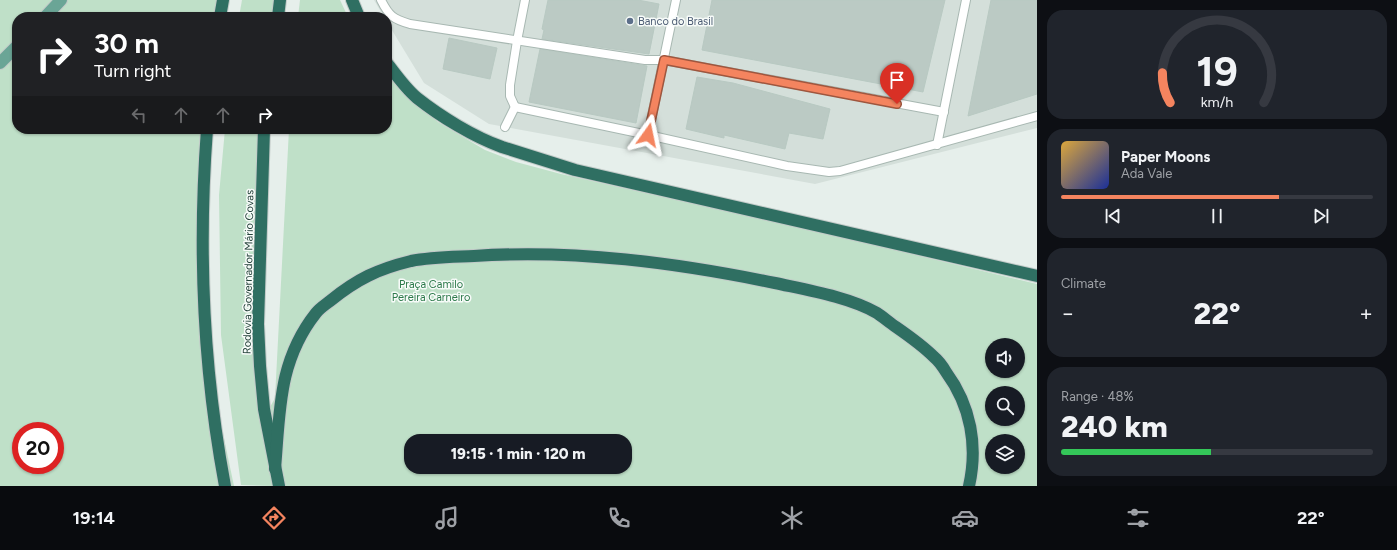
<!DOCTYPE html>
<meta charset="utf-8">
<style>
body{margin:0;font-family:Figtree,sans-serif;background:#20242c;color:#f1f3f6;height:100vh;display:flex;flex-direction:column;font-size:15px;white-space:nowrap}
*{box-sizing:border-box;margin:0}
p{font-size:13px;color:#9ea1a6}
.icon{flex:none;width:22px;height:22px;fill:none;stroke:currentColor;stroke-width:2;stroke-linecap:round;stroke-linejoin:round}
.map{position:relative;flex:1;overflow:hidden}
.details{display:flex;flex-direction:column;gap:10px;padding:10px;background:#0d0f14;width:360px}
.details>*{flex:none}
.banner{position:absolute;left:12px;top:12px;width:380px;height:122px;border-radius:16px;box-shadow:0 1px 3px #0004;background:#202124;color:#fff;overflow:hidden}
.buttons{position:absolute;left:985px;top:338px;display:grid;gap:8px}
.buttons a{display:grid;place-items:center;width:40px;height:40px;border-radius:50%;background:#171b24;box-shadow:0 1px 3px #0004;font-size:20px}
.speed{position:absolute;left:12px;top:422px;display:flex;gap:8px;font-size:20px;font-weight:700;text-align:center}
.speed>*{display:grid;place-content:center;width:52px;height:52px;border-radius:50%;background:#171b24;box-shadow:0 1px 3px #0004;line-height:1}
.speed .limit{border:6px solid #d22;background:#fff;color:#111}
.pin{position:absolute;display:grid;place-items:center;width:34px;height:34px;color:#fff;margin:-41px -17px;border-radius:50% 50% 50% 0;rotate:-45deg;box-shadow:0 0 4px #0007}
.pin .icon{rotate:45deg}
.me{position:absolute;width:44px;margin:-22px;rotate:12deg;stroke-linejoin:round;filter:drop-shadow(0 0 3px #0008)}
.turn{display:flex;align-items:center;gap:14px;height:84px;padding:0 16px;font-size:18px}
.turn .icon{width:52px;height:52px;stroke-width:2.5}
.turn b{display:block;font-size:28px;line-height:34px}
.lanes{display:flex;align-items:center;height:38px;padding:0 16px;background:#0003;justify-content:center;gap:20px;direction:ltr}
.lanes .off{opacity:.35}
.big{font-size:30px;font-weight:800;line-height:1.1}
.details .widget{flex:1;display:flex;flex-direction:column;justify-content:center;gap:6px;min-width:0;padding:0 14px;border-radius:16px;background:#20242c}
.details .dial{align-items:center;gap:0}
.dial svg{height:104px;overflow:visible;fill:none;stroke:#363941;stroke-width:7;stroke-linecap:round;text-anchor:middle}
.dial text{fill:#f1f3f6;stroke:none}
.song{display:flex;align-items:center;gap:12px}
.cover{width:48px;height:48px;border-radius:6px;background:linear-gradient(135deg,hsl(40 70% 55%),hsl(230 70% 35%))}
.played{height:4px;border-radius:2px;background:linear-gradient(90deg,#f4845f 70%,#363941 70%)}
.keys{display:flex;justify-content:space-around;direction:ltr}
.heat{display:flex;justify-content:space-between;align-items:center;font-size:22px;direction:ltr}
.charge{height:6px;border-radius:3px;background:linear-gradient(90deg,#34c759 48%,#363941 0)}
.trip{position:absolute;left:404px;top:434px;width:228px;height:40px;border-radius:16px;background:#171b24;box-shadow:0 1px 3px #0004;font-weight:800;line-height:40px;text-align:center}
.menu{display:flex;height:64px;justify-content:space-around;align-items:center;background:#090b0e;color:#9ea1a6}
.menu .icon{width:28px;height:28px}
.menu .on{color:#f4845f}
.menu b{font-size:18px;color:#f1f3f6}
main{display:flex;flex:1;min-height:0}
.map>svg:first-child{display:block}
.built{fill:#d4dfda}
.green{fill:#bfe0c8;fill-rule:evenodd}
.building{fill:#bbcac4;stroke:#b8c9c2}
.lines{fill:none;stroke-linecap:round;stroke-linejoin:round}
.lane-casing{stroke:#a8b8b2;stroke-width:10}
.primary-casing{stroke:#c2cac8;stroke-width:14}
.highway-casing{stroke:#c2cac8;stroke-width:14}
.lane{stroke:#fff;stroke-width:8}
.primary{stroke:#6aa596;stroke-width:12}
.highway{stroke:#2f6f62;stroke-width:12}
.route-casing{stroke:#9f563e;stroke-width:10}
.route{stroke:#f4845f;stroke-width:7}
.service-dot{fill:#5c6f8a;stroke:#f7fbf9;stroke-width:1.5}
.labels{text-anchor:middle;stroke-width:3;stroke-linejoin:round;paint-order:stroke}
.service-label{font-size:11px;fill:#4e5e75;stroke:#f7fbf9;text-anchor:start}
.street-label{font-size:11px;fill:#24423a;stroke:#f7fbf9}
.park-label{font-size:11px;fill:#2d7a4b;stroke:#f7fbf9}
</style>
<main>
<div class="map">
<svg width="1037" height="486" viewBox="0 0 1037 486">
<rect width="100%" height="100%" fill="#e6efeb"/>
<polygon class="built" points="374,0 1037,0 1037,128 815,184 489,124 424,83 387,22 387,17 384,17"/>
<g class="green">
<path d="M0,0H224L222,17H17V129H212L207,191L208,362L234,486H0ZM21,431H55V465H21Z"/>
<polygon points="242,0 276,0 274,17 239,17"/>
<polygon points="300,0 340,0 348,17 298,17"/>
<path d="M387,75L408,97L438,122L485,150L516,162L561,174L828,234L1037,284V486H278L264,418L275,398L289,129H387ZM992,345H1018V371H992ZM992,393H1018V419H992ZM411,441H625V467H411ZM992,441H1018V467H992Z"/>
<polygon points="225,129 261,129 255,300 273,486 241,485 221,335 219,195"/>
</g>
<g class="building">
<polygon points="548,0 638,0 659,4 649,54 542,39 544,30 542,29"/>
<polygon points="712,0 945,0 923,92 702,50"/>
<polygon points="991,0 1037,0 1037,94 968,116"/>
<polygon points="449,38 497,48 490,79 443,69"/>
<polygon points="540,49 647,66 636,123 529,102"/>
<polygon points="697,77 733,83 830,109 823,139 789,133 785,149 724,135 724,138 686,129"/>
</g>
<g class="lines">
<defs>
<g id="lane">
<path d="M381,0C389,16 393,19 410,24L645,60H664L944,112"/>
<polyline points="515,107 648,135 787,166 829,172 840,171 1037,116"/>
<polyline points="515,107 510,96 510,85 517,41 525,0"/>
<polyline points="505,127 515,107"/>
<polyline points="648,135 676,0"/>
<polyline points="937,145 966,0"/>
</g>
<g id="primary">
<polyline points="45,17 61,0"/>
<polyline points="0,63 17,46"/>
</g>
<g id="highway">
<polyline points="352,0 359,17"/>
<polyline points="220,17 223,0"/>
<polyline points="278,17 280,0"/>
<path d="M387,63C396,75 406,89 417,98C441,117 474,137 502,147L575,170L1037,276"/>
<path d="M207,129C198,248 203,369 225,486"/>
<polyline points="264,129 258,324 260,366 264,409 279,486"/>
<path d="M275,469C280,411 278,361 316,313C320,308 325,305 330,301C357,279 378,269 411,261C431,257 453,257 474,256C575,249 677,263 775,283C807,290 849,297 877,313C883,317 890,323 896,327C909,336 923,346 934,357C939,361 943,367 946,372C971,406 978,446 969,486"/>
</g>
</defs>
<use href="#lane" class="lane-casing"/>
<use href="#primary" class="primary-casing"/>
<use href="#highway" class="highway-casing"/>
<use href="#lane" class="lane"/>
<use href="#primary" class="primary"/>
<use href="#highway" class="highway"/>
</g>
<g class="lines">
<defs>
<polyline id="route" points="648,135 664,60 897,104"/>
</defs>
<use href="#route" class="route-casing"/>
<use href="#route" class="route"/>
</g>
<circle class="service-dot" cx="630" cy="21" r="4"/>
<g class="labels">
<g class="service-label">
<text x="638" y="25">Banco do Brasil</text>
</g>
<g class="street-label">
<text transform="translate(248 272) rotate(-89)" y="4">Rodovia Governador Mário Covas</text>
</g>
<g class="park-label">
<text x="431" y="288">Praça Camilo<tspan x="431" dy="13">Pereira Carneiro</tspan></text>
</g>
</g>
</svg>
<div class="buttons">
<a><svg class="icon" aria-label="sound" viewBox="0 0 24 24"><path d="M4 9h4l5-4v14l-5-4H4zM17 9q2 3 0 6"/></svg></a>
<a><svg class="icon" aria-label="search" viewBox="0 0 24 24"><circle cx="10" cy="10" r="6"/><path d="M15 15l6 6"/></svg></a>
<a><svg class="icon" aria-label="layers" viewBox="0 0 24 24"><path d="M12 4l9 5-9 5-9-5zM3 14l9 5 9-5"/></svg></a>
</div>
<div class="speed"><div class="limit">20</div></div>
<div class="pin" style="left:897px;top:104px;background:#d93025"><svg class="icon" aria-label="arrive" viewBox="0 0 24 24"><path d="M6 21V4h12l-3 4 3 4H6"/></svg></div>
<svg class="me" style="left:648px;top:135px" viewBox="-20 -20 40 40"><path d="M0-17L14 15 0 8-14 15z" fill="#f4845f" stroke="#fff" stroke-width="4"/></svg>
<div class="trip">19:15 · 1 min · 120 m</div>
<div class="banner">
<div class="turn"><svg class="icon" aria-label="right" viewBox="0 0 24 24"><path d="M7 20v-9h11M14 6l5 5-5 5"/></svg><div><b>30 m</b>Turn right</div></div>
<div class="lanes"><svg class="icon off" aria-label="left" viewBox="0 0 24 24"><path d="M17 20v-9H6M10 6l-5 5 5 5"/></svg><svg class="icon off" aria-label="ahead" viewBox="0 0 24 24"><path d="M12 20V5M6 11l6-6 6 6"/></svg><svg class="icon off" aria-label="ahead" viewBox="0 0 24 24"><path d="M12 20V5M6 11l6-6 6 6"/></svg><svg class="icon" aria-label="right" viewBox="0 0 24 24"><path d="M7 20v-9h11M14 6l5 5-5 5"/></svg></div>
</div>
</div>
<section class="details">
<div class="widget dial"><svg viewBox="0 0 100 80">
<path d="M14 69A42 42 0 1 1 86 69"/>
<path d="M14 69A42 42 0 0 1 8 46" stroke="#f4845f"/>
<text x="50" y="56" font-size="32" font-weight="700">19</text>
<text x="50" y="72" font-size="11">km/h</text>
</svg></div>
<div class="widget">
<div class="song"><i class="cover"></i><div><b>Paper Moons</b><p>Ada Vale</p></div></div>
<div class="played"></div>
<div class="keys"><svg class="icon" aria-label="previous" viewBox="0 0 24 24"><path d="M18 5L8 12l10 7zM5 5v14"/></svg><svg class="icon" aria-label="pause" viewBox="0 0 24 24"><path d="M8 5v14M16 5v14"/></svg><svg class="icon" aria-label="next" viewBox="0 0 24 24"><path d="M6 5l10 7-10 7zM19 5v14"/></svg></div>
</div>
<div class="widget"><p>Climate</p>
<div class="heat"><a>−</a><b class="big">22°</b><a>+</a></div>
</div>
<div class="widget"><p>Range · 48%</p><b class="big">240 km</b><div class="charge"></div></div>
</section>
</main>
<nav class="menu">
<b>19:14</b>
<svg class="icon on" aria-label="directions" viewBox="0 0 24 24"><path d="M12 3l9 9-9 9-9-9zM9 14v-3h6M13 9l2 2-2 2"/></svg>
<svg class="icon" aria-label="music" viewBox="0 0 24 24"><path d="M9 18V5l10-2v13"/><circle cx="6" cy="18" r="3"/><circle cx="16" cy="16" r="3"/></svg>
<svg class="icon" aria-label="phone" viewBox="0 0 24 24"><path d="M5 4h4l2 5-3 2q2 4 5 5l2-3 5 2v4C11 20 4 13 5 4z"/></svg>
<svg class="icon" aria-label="climate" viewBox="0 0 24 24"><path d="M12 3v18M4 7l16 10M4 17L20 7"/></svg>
<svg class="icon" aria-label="car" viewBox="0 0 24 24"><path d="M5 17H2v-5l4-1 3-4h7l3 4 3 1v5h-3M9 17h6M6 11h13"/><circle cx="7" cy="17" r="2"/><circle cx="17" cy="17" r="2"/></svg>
<svg class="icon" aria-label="filters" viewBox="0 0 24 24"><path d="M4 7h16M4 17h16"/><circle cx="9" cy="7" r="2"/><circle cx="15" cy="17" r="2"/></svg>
<b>22°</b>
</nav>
